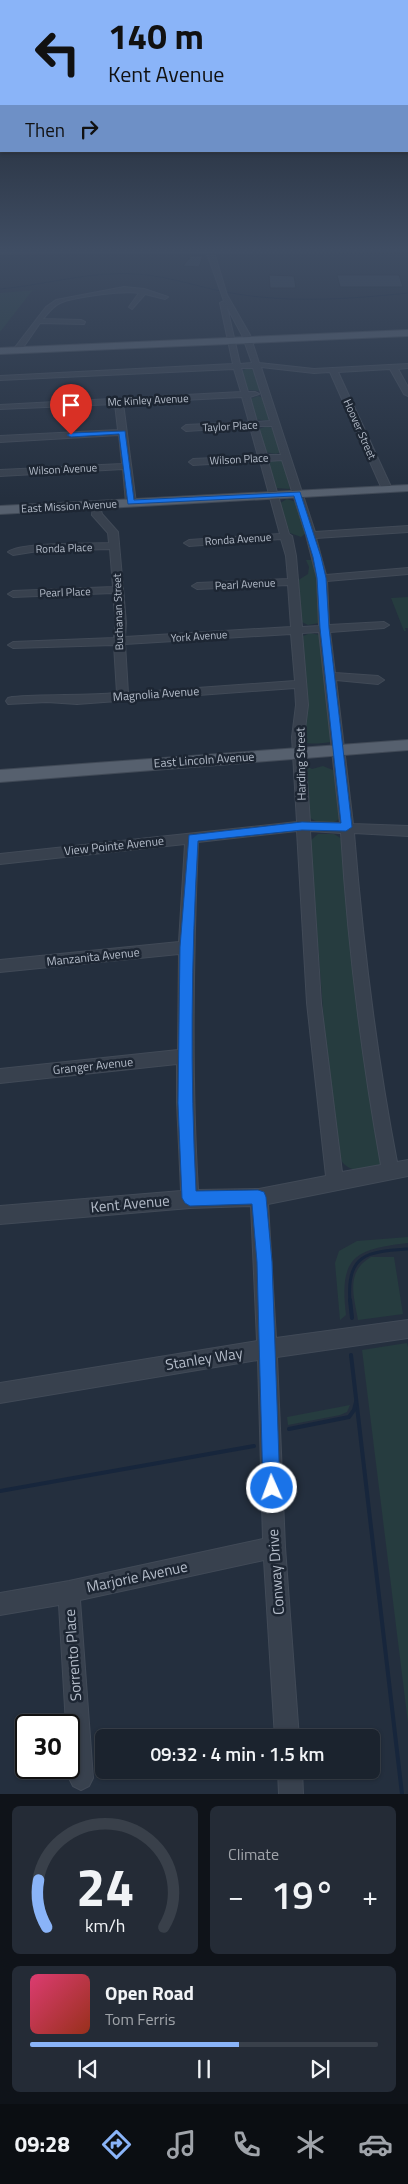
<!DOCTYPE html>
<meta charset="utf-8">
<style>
body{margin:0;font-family:"Titillium Web",sans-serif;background:#242b36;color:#f1f3f6;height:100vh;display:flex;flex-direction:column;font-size:19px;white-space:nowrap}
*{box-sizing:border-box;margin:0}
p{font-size:16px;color:#a0a4aa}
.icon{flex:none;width:28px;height:28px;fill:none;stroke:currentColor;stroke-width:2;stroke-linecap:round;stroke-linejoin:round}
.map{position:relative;height:1794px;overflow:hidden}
.panel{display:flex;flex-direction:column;gap:12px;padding:12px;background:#0f1319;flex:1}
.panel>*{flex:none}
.hud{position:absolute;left:0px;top:0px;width:409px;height:152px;box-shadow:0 1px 4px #0004,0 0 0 1px #39404a;background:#8ab4f8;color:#111;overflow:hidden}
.speed{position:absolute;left:15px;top:1714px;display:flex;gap:10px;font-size:25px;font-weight:700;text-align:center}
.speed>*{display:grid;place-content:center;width:65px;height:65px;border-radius:50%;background:#1b232e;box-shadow:0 1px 4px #0004,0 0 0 1px #39404a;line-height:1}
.speed .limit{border:2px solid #111;border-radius:8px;background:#fff;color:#111}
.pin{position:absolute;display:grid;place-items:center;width:42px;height:42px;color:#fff;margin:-51px -21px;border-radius:50% 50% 50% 0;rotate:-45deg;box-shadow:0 0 5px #0007}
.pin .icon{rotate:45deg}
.me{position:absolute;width:55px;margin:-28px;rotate:358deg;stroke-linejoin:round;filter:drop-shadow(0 0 4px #0008)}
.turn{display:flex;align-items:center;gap:18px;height:105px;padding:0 25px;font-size:22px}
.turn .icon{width:65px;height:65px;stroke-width:2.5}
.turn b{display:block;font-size:35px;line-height:42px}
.then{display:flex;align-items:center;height:48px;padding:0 25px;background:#0003;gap:10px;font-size:19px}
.big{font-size:38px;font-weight:600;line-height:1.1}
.panel .widget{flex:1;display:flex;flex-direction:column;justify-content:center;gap:8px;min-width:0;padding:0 18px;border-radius:8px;background:#242b36}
.panel .dial{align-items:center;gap:0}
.dial svg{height:130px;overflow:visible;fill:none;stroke:#39404a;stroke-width:7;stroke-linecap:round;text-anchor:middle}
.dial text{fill:#f1f3f6;stroke:none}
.song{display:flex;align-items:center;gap:15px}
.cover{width:60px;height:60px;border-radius:8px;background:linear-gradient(135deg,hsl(340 70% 55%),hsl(10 70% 35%))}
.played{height:5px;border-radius:2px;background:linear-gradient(90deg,#8ab4f8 60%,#39404a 60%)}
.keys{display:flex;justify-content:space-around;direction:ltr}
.heat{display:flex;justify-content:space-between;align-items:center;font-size:28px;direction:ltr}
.panel .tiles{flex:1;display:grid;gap:12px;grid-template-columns:1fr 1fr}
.widget:last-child{grid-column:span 2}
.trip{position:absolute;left:95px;top:1729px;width:285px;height:50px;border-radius:8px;background:#1b232e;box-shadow:0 1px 4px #0004,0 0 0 1px #39404a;font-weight:600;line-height:50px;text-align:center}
.menu{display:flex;height:80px;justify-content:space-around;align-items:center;background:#0b0e12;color:#a0a4aa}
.menu .icon{width:35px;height:35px}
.menu .current{color:#8ab4f8}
.menu b{font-size:22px;color:#f1f3f6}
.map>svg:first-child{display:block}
.green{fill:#263c3f}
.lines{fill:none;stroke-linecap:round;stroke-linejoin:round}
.stream-far2{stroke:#17263c;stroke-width:1}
.stream-far1{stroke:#17263c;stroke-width:3}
.stream{stroke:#17263c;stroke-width:4}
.building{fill:#364354;stroke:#1f2835}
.minor-casing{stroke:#414a57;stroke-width:2}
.major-casing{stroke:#414a57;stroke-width:2}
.minor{fill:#38414e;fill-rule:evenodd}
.major{fill:#56606e;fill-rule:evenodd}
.route{fill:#1a73e8;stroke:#114b97}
.labels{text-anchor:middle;stroke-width:5;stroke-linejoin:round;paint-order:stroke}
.far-street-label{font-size:11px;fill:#b4bcc9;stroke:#1d2633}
.street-label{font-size:12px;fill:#b4bcc9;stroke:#1d2633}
.near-street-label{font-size:15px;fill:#b4bcc9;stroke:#1d2633}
</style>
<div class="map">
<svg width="408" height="1794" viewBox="0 0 408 1794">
<rect width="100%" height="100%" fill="#242f3e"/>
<g class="green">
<polygon points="34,290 32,291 0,332 0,293"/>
<polygon points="247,368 255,370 261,390 260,391 247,390 241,372"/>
<polygon points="258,396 263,398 270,419 266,421 256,419 250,399"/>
<polygon points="267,426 274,429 280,452 276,454 265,452 259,429"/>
<polygon points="277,459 283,461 290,489 276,488 268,462"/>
<polygon points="287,499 296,502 306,533 301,537 290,533 280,503"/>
<polygon points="314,557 320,609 319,623 308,625 300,621 297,581 308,574 309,567 306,560 311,560"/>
<polygon points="408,597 408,628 405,628 406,631 404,631 391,598"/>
<path d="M310,633L320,635L332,742C322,743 312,745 303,742L301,637Z"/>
<path d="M305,765L312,769L323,766L335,771L340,818C333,826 317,824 309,817Z"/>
<path d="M318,834H334L342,839L382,1162C374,1173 347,1175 340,1158L325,1036L310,841Z"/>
<path d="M408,1237V1243C354,1249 339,1257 346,1315L340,1320L335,1263L339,1251L357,1241Z"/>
<path d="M371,1257H394L403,1314L358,1320C354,1296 345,1272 371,1257Z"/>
<polygon points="407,1343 408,1347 408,1723 362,1350"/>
<polygon points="350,1405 347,1412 340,1415 288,1425 287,1417"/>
</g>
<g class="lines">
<path class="stream-far2" d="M0,289C45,285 90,271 136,274C171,276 203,289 237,294C294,303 351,299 408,293"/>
<path class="stream-far1" d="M350,1301C346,1253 368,1252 408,1249"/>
<g class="stream">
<polyline points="350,1300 352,1318"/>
<polyline points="351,1355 402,1794"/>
<polyline points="289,1429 349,1417 354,1410 356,1402"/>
<polyline points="0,1491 254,1446"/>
</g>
</g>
<g class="building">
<polygon points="191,256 203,256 199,267 183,266"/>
<polygon points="269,275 294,276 296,288 270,288"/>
<polygon points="337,275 399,275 403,287 340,287"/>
</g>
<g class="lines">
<defs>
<g id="minor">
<path d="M205,248H211L214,252L227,295L250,335L259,363L314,369L408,364V368L398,369L408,387V396L404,394L390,369L338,372L392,489L387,492L382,489L330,372L314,373L261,367L315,532L408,526V532L316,538L326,575L408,568V574L327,581L329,625L384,622L389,625L384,628L330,632L335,673L378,676L384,680L378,684L336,680L353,824L408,826V836L354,833C363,944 376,1053 397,1162L408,1160V1176L268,1204L276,1338L408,1320V1338L277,1357L285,1547L299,1738H275L264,1560L80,1600L93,1778L89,1786L81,1790L73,1786L69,1778V1725H66L59,1605L0,1615V1593L69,1581L263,1539L258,1360L0,1403V1383L257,1341L251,1206L190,1208L0,1224V1206L181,1191L177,1103V1064L0,1083V1069L178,1050L179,954L0,972V960L179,942L185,844L0,864V854L297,822L292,737L296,705L295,688L77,704L47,702L8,704L6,701L8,698L12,697C47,694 82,696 117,693L114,645L13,648L8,645L13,642L114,638L116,623L113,593L13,597L8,594L13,591L113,587L110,549L38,551L13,555L8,552C20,542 90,544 109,543L108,533L92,515L93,503H99L102,514L118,532L126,623L125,637L291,627L288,585L197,589L192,586L197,583L288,579L286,556L281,539L189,546L184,543L189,540L280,534L260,461L193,465L189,462L193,459L258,456L250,427L186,431L182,428L186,425L249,422L242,397L123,403L136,503L134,505H128L126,503L123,469L0,476V470L122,464L119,435L0,442V436L118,430L115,404L0,409V405L241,392L234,369L0,380V376L233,364L220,303L224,301ZM227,307L242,335L252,363L240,364ZM241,368H253L270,421L257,422L250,397L259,394L255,392H248ZM258,426H272L281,455H267ZM282,460L306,535L317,578L319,626L302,627L296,556L292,536L289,534L268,461ZM319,632L340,823L310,822L304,737L308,705L302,633ZM291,634L295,681L128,693L125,644ZM297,831L307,1003L326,1176L259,1189L198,1190C191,1074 193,959 198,842ZM310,831L341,833C348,946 361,1054 381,1165L342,1172L321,1003Z"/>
<path d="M124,287L144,289L168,297L165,299L145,294L132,309L129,307L139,293C125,290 74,297 60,303C53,306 48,313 43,319L81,320L85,322L84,324L40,323L20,352L13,350L46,307L56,300Z"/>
<polygon points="278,1770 302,1770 303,1794 279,1794"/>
</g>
<g id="major">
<polygon points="408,248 408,252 0,254 0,250"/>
<polygon points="408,330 408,336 0,354 0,348"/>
<polygon points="408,485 408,491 0,514 0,506"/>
<polygon points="408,740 408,750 0,782 0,770"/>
</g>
</defs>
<use href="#minor" class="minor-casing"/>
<use href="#major" class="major-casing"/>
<use href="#minor" class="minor"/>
<use href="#major" class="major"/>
</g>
<linearGradient id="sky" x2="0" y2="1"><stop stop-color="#141a22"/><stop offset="0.5" stop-color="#3f4d63"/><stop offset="1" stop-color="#3f4d63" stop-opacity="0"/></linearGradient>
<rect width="408" height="499" fill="url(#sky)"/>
<path class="route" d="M125,431L134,500L300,492L321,557L326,578L329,628L352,827L346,831L302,830L198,841C191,958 190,1074 196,1191L258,1190L264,1192L266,1197L272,1262L280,1488L278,1494L272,1496L266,1494L263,1488L257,1262L252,1204L190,1206L185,1203L182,1198L178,1103L180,947L189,835L302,822L341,823L320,628L317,578L313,557L294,496L128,504L119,434L71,437L67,435L71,433Z"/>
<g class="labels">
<g class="far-street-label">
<text transform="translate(148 400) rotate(-3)" y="4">Mc Kinley Avenue</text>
<text transform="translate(230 426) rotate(-3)" y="4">Taylor Place</text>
<text transform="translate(360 429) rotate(66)" y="4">Hoover Street</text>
<text transform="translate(239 459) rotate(-3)" y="4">Wilson Place</text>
<text transform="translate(63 469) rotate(-3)" y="4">Wilson Avenue</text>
<text transform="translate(69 506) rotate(-3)" y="4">East Mission Avenue</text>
<text transform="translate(238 539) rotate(-4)" y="4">Ronda Avenue</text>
<text transform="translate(64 548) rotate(-2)" y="4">Ronda Place</text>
<text transform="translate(245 584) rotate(-3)" y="4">Pearl Avenue</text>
<text transform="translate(65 592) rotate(-2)" y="4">Pearl Place</text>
<text transform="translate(118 612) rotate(-92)" y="4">Buchanan Street</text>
<text transform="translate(199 636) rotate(-4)" y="4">York Avenue</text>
</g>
<g class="street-label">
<text transform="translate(156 694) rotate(-4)" y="4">Magnolia Avenue</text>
<text transform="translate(204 760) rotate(-4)" y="4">East Lincoln Avenue</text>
<text transform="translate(301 764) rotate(-91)" y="4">Harding Street</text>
<text transform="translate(114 846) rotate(-6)" y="4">View Pointe Avenue</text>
<text transform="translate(93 957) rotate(-6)" y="4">Manzanita Avenue</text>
<text transform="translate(93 1066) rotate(-6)" y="4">Granger Avenue</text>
</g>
<g class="near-street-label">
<text transform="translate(130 1204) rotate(-5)" y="5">Kent Avenue</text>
<text transform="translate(204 1359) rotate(-9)" y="5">Stanley Way</text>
<text transform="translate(276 1572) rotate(-94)" y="5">Conway Drive</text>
<text transform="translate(137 1577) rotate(-12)" y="5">Marjorie Avenue</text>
<text transform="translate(73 1655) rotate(-94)" y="5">Sorrento Place</text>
</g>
</g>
</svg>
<div class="speed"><div class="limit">30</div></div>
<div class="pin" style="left:71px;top:435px;background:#d93025"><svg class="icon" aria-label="arrive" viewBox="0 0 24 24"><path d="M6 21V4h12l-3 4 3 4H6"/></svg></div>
<svg class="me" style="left:272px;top:1488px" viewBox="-20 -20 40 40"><circle r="17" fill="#1a73e8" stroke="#fff" stroke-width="3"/><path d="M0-11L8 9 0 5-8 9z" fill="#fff"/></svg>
<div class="trip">09:32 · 4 min · 1.5 km</div>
<div class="hud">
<div class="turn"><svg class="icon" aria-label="left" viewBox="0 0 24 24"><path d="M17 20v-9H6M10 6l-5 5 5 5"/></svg><div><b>140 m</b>Kent Avenue</div></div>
<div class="then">Then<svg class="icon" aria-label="right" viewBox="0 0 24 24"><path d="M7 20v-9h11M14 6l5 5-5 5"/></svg></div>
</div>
</div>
<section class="panel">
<div class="tiles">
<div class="widget dial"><svg viewBox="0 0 100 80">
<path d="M14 69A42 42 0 1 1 86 69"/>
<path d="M14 69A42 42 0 0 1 9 40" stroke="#8ab4f8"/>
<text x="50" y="56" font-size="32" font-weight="700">24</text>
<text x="50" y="72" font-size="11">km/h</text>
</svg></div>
<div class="widget"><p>Climate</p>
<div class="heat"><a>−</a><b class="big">19°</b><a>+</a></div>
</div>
<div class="widget">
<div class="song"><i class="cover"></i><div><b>Open Road</b><p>Tom Ferris</p></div></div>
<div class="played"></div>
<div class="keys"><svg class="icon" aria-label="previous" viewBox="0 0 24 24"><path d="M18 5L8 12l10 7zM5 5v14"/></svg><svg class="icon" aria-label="pause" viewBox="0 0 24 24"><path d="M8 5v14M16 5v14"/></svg><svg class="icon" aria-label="next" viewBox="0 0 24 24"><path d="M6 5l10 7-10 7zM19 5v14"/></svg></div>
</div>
</div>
</section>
<nav class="menu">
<b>09:28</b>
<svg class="icon current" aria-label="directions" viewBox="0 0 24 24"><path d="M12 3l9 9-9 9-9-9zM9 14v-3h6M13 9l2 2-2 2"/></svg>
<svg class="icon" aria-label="music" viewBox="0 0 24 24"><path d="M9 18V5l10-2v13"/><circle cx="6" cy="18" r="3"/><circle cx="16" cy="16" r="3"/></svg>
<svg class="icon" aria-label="phone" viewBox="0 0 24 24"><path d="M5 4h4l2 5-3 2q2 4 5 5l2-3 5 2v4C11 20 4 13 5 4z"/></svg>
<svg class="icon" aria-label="climate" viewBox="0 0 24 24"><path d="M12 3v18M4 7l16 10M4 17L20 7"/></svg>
<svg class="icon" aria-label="car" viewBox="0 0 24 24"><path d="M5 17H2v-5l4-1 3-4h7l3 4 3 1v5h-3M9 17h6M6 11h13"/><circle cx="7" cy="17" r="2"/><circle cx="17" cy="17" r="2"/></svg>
</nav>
